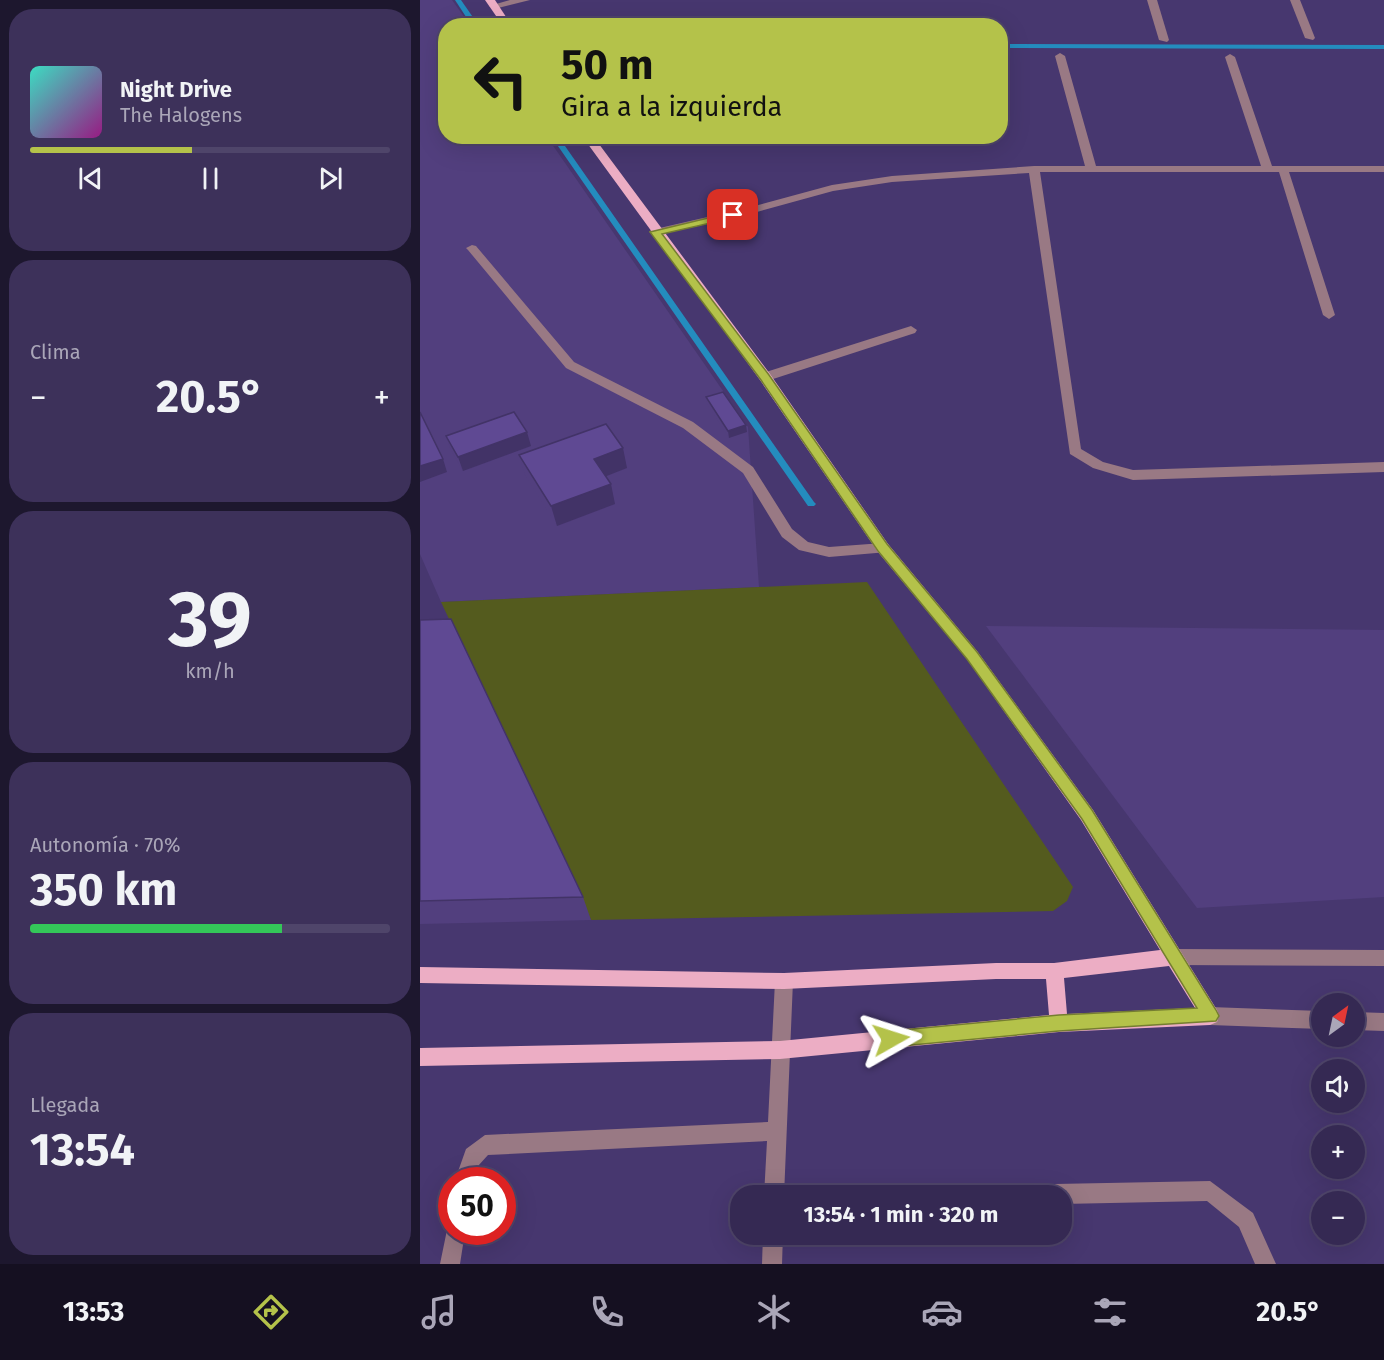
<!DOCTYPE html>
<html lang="es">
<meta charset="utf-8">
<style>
body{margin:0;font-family:"Fira Sans",sans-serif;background:#3d315a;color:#f1f3f6;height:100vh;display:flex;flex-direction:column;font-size:22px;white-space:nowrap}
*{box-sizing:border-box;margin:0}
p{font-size:20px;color:#aaa6b8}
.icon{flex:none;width:33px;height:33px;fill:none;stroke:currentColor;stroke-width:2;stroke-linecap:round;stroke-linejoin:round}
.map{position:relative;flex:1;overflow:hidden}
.panel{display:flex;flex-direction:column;gap:9px;padding:9px;background:#1d172e;width:420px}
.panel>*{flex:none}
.top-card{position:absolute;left:18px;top:18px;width:570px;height:126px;border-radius:24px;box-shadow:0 6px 24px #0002,0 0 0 2px #4f456a;background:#b4c24a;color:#111;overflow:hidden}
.needle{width:39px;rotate:33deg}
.controls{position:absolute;left:891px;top:993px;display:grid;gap:12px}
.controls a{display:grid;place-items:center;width:54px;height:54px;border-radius:50%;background:#352953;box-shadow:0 6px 24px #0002,0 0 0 2px #4f456a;font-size:30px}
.speed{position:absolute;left:18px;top:1167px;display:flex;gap:12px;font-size:30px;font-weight:700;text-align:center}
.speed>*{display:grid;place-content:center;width:78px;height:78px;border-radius:50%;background:#352953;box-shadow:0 6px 24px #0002,0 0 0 2px #4f456a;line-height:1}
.speed .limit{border:9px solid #d22;background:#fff;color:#111}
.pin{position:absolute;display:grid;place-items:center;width:51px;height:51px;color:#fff;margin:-26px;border-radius:12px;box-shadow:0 3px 9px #0006}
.me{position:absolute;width:66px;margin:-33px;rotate:84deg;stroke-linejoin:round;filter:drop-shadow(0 0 4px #0008)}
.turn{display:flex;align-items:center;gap:21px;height:126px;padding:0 24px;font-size:27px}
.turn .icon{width:78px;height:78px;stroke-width:2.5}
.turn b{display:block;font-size:42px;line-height:51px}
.big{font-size:45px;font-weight:700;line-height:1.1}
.panel .tile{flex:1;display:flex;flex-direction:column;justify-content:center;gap:9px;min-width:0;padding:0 21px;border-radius:24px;background:#3d315a}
.panel .dial{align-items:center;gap:0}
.dial b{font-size:78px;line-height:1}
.song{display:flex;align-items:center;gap:18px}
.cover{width:72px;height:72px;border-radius:9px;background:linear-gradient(135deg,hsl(170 70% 55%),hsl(310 70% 35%))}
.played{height:6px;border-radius:3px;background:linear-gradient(90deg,#b4c24a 45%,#4f456a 45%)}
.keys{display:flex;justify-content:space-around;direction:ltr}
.heat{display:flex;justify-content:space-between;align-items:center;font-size:33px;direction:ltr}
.charge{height:9px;border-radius:4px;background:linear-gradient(90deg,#34c759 70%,#4f456a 0)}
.trip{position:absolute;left:310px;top:1185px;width:342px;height:60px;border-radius:24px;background:#352953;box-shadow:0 6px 24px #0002,0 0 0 2px #4f456a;font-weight:700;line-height:60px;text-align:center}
.dock{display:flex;height:96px;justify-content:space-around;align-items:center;background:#151021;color:#aaa6b8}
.dock .icon{width:42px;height:42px}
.dock .active{color:#b4c24a}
.dock b{font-size:27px;color:#f1f3f6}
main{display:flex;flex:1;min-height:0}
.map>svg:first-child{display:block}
.built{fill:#523f7e}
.green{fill:#545b1e}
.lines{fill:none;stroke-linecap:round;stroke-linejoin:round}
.stream{fill:#248cbe;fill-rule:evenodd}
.minor{fill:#997984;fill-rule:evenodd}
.major{fill:#ecadc4;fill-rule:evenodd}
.wall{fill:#523f7e}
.shaded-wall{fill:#423367}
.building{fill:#5f4993;stroke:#423367;stroke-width:1.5}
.route{fill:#b4c24a;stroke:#757e30;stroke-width:1.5}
</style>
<main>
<section class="panel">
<div class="tile">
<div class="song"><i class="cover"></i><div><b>Night Drive</b><p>The Halogens</p></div></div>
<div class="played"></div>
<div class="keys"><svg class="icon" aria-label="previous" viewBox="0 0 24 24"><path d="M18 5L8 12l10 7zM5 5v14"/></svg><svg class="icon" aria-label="pause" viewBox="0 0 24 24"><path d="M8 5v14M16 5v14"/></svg><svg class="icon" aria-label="next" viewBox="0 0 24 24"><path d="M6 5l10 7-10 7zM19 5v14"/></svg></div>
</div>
<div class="tile"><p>Clima</p>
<div class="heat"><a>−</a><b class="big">20.5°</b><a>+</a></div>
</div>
<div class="tile dial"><b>39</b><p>km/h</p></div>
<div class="tile"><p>Autonomía · 70%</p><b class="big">350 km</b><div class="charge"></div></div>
<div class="tile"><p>Llegada</p><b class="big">13:54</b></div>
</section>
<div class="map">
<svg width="964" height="1264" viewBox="0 0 964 1264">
<rect width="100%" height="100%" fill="#47376f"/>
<g class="built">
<polygon points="0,0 32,0 50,25 26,26 26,136 127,137 328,427 339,587 21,602 0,554"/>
<polygon points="566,626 964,630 964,897 777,908"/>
</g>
<polygon class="green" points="447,582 653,887 647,901 633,911 171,920 21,602"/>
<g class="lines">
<g class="stream">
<polygon points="35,0 41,0 59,26 52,26"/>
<polygon points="580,44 964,45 964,49 580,48"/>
<polygon points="131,136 138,136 394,502 396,504 394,506 388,506"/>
</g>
<g class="minor">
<polygon points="90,0 110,0 74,9 69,6"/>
<polygon points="727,0 737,0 749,40 747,42 739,40"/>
<polygon points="870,0 880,0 895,38 893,40 885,38"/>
<polygon points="640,53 645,56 676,166 841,166 805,57 810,54 815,57 852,166 964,166 964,172 869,172 915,315 909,319 903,315 859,172 620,172 661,449 683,462 713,470 964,462 964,472 713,480 673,468 650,454 609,173 472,182 413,191 337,212 235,235 229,232 231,230 331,207 412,185 472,176 614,166 665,166 635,56"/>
<polygon points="52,245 56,246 154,362 273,422 333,467 372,529 388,542 409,547 463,543 468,544 470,548 468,552 409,557 379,550 362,537 323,473 263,428 146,368 48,250 46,248"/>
<polygon points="491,326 497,330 495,333 350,380 345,381 339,377 340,374"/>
<polygon points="754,949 964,950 964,966 754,965 748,963 745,957 748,951"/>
<polygon points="364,973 370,975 373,981 364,1196 344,1196 347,1141 68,1155 58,1166 55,1180 35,1180 46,1149 65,1135 348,1122 355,981 358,975"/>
<polygon points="790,1007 902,1011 902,1029 790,1025 783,1022 781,1016 783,1010"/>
<polygon points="934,1012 964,1013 964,1031 934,1030"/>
<polygon points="790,1181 833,1213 856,1264 835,1264 819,1227 787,1201 642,1204 642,1196 520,1196 523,1189 530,1186"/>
<polygon points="32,1223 32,1232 45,1232 40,1264 20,1264 28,1225"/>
<polygon points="343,1234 363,1234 362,1264 342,1264"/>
</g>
<g class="major">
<polygon points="65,0 75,0 92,26 83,26"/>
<path d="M162,136H173L350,374L468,544L557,651L673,810L797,1010L799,1016L797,1022L790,1025L639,1032L360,1059L0,1066V1048L360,1041L629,1015L626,979H576L364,989L0,983V967L364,973L576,963H634L740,950L661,820L547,659L458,552L340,380ZM749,966L775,1008L647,1014L644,978Z"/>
</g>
</g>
<g class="wall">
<polygon points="286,397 327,432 309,438 287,404"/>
<polygon points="26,436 111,446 43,471 31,450"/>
<polygon points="99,455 207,468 186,476 195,504 137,526 105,475"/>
<polygon points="0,620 163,897 171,920 0,924"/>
</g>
<g class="shaded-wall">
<polygon points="326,425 327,432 309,438 308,431"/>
<polygon points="107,432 111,446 43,471 38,457"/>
<polygon points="203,448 207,468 179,479 174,459"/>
<polygon points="23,459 27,472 0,482 0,466"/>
<polygon points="191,484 195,504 137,526 131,506"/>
</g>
<g class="building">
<polygon points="303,392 326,425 308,431 286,397"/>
<polygon points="0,412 23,459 0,466"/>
<polygon points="94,412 107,432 38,457 26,436"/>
<polygon points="186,424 203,448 174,459 191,484 131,506 99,455"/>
<polygon points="31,619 163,897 0,901 0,620"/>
</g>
<polygon class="route" points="313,212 317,213 317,217 242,234 349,375 467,544 557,652 672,810 796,1010 799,1016 796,1021 639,1031 471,1047 465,1045 463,1039 465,1034 471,1031 639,1015 777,1008 662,819 547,659 458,551 341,380 230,232"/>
</svg>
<div class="controls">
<a><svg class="needle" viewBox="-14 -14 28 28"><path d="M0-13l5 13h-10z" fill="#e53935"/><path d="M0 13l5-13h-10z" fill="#aaa6b8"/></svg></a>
<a><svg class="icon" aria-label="sound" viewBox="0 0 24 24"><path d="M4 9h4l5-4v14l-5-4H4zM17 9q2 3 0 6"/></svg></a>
<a>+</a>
<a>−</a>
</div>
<div class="speed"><div class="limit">50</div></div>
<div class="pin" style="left:313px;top:215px;background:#d93025"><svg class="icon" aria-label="arrive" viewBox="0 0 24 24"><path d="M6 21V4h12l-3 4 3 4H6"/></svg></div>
<svg class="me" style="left:471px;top:1039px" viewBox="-20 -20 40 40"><path d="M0-17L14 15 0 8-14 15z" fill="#b4c24a" stroke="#fff" stroke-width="4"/></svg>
<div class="trip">13:54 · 1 min · 320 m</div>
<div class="top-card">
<div class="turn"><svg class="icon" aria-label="left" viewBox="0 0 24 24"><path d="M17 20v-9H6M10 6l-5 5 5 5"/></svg><div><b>50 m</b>Gira a la izquierda</div></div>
</div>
</div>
</main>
<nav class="dock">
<b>13:53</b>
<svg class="icon active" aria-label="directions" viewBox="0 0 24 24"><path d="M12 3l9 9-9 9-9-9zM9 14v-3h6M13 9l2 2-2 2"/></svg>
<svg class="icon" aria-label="music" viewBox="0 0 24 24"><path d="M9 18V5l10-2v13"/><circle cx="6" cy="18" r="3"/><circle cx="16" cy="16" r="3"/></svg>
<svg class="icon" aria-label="phone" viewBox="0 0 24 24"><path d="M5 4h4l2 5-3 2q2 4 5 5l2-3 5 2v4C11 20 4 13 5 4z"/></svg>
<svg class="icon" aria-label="climate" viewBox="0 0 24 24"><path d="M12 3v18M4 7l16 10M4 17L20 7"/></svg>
<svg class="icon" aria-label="car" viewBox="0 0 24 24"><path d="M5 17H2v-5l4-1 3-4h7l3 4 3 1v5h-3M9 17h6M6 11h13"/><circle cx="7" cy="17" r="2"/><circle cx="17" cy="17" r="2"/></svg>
<svg class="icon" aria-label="filters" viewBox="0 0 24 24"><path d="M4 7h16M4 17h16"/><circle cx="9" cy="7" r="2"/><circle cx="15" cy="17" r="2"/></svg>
<b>20.5°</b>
</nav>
